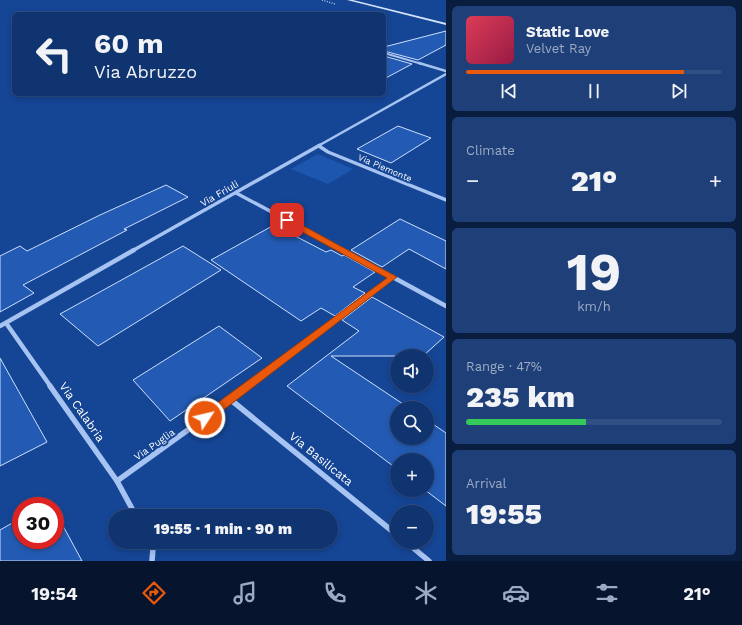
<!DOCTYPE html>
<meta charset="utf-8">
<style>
body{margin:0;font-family:"Work Sans",sans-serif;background:#1e3f78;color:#f1f3f6;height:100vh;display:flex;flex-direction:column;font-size:15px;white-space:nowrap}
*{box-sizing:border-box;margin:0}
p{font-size:13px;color:#9caac3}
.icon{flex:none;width:22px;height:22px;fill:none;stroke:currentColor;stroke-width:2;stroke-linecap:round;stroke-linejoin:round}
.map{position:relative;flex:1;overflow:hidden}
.panel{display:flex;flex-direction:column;gap:6px;padding:6px;background:#091d3e;width:296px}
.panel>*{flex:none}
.hud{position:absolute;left:12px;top:12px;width:374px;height:84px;border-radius:6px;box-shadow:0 2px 6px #0003,0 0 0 1px #304f83;background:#103470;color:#f1f3f6;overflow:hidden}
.tools{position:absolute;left:390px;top:349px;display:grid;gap:8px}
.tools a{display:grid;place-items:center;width:44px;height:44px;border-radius:50%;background:#103470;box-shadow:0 2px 6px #0003,0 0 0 1px #304f83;font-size:20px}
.speed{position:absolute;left:12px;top:497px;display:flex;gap:8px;font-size:20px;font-weight:700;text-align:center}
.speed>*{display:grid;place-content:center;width:52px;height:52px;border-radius:50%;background:#103470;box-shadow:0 2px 6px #0003,0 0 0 1px #304f83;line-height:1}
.speed .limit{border:6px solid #d22;background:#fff;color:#111}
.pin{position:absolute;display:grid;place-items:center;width:34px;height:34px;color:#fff;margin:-17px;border-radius:8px;box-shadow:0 2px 6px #0006}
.me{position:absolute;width:44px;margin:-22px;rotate:55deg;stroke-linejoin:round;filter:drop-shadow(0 0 3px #0008)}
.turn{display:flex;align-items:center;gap:14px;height:84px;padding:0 16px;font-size:18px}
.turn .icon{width:52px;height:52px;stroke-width:2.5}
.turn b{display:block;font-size:28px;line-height:34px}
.big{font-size:30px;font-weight:800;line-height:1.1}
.panel .widget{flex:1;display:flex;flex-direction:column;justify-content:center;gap:6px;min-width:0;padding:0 14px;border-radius:6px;background:#1e3f78}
.panel .dial{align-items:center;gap:0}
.dial b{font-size:52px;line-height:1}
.song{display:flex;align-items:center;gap:12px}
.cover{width:48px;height:48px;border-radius:6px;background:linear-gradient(135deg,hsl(350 70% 55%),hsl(340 70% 35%))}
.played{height:4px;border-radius:2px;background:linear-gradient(90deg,#ea580c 85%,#304f83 85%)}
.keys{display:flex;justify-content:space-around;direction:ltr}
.heat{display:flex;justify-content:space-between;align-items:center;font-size:22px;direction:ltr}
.charge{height:6px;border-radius:3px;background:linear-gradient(90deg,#34c759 47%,#304f83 0)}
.trip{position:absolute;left:108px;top:509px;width:230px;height:40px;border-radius:20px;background:#103470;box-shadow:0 2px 6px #0003,0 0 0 1px #304f83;font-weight:800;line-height:40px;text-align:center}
.dock{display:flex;height:64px;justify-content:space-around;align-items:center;background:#06152d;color:#9caac3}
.dock .icon{width:28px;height:28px}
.dock .on{color:#ea580c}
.dock b{font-size:18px;color:#f1f3f6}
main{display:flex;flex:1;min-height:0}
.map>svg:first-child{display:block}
.green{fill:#1d56af}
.building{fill:#235bb4;stroke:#cddffc}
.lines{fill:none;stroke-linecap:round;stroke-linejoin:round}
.path{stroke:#a6c3f2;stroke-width:1.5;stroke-dasharray:1 1.5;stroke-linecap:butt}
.street-far4{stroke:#a6c3f2;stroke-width:2}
.street-far3{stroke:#a6c3f2;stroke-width:2.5}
.street-far2{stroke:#a6c3f2;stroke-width:3.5}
.street-far1{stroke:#a6c3f2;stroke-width:4.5}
.street{stroke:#a6c3f2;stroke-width:5.5}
.secondary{fill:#d4e3fc;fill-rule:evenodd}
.route{fill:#ea580c;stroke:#983908}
.labels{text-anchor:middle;stroke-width:4;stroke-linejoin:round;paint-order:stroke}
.far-street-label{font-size:9px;fill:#fff;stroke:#154595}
.street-label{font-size:10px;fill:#fff;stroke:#154595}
.near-street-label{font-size:12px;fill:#fff;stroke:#154595}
</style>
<main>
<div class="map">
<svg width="446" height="561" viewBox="0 0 446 561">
<rect width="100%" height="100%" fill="#154595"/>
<polygon class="green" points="318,154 353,169 328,184 291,169"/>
<g class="building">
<polygon points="446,31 446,45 418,60 384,51 384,47"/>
<polygon points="384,56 412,64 384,79"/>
<polygon points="398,126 431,138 391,163 357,149"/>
<polygon points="166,185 188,197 124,229 127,230 23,285 34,293 0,312 0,256 20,246 27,251 100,215"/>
<polygon points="400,219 446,241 446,269 409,249 382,267 351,250"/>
<polygon points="274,225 326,252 331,250 342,256 344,255 375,272 353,287 365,293 335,316 321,308 301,321 211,260"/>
<polygon points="183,246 221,270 98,346 60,314"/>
<polygon points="372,297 444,337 423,356 331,356 409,408 397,408 397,438 427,438 427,420 446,433 446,506 425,490 427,490 427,460 397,460 397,469 287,386 359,331 342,320"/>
<polygon points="219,326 262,358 170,421 133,380"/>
<polygon points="0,358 47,442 0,466"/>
<polygon points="55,511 82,561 0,561 0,530 21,518 21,540 55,540"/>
</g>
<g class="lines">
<polyline class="path" points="322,0 335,4"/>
<polyline class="street-far4" points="384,53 422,64"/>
<g class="street-far3">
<polyline points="419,63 446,71"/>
<polyline points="318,146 446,74"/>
</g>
<g class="street-far2">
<polyline points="319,146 328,152 446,200"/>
<polyline points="236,193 345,251"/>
<polyline points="132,251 320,145"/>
</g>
<g class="street-far1">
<polyline points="343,250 446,306"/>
<polyline points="6,323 51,387"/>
<polyline points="0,326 134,250"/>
<polyline points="248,387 393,277"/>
</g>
<g class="street">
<polyline points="50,386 117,481 136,516"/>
<polyline points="231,400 397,535"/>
<polyline points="117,481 249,386"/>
<polyline points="149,542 153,548 152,561"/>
<polyline points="406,542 429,561"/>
</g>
<polygon class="secondary" points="347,0 353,0 446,23 446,25"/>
</g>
<polygon class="route" points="284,218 289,218 397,277 209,421 201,421 199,418 201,415 387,278 284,222"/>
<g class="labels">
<g class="far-street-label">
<text transform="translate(385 168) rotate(23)" y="3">Via Piemonte</text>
</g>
<g class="street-label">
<text transform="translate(219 193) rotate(-30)" y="4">Via Friuli</text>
<text transform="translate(154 444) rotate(-35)" y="4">Via Puglia</text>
</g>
<g class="near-street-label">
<text transform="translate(82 412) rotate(55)" y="4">Via Calabria</text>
<text transform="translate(321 459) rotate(39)" y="4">Via Basilicata</text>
</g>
</g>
</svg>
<div class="tools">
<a><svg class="icon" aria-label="sound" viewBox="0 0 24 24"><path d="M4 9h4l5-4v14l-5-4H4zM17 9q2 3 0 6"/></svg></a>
<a><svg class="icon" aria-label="search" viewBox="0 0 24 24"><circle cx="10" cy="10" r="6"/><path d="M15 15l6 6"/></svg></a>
<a>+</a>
<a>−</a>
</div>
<div class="speed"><div class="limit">30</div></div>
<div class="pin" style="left:287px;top:220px;background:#d93025"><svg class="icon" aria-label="arrive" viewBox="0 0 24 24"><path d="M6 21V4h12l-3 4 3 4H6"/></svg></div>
<svg class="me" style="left:205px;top:418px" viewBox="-20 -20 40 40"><circle r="17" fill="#ea580c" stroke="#fff" stroke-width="3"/><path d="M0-11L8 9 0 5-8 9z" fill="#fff"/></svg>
<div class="trip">19:55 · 1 min · 90 m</div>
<div class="hud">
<div class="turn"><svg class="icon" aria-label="left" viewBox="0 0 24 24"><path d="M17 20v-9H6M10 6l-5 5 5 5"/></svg><div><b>60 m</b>Via Abruzzo</div></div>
</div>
</div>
<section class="panel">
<div class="widget">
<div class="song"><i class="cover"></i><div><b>Static Love</b><p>Velvet Ray</p></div></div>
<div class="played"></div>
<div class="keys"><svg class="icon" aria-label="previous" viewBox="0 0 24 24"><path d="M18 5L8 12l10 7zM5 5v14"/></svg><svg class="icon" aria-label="pause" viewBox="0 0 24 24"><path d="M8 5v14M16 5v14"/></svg><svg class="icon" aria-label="next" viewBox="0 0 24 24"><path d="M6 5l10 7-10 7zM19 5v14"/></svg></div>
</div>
<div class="widget"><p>Climate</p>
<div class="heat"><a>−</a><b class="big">21°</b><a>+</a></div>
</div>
<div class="widget dial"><b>19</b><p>km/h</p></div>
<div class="widget"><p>Range · 47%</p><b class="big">235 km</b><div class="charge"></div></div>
<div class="widget"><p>Arrival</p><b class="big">19:55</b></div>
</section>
</main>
<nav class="dock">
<b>19:54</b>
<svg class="icon on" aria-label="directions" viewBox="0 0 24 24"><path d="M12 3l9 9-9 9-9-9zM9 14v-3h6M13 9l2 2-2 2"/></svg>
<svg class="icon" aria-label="music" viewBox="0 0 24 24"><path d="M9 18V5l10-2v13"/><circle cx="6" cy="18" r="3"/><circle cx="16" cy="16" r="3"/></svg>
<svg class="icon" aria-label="phone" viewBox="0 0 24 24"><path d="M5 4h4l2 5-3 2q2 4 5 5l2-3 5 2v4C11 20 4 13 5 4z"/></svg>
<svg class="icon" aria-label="climate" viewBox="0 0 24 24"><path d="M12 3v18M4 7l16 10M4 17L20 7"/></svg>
<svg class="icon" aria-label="car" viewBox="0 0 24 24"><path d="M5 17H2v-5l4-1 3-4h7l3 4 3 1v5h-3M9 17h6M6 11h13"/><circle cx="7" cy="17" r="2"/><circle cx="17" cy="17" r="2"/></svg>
<svg class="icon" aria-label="filters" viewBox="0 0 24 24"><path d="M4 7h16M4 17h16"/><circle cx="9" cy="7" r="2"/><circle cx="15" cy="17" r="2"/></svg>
<b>21°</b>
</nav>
